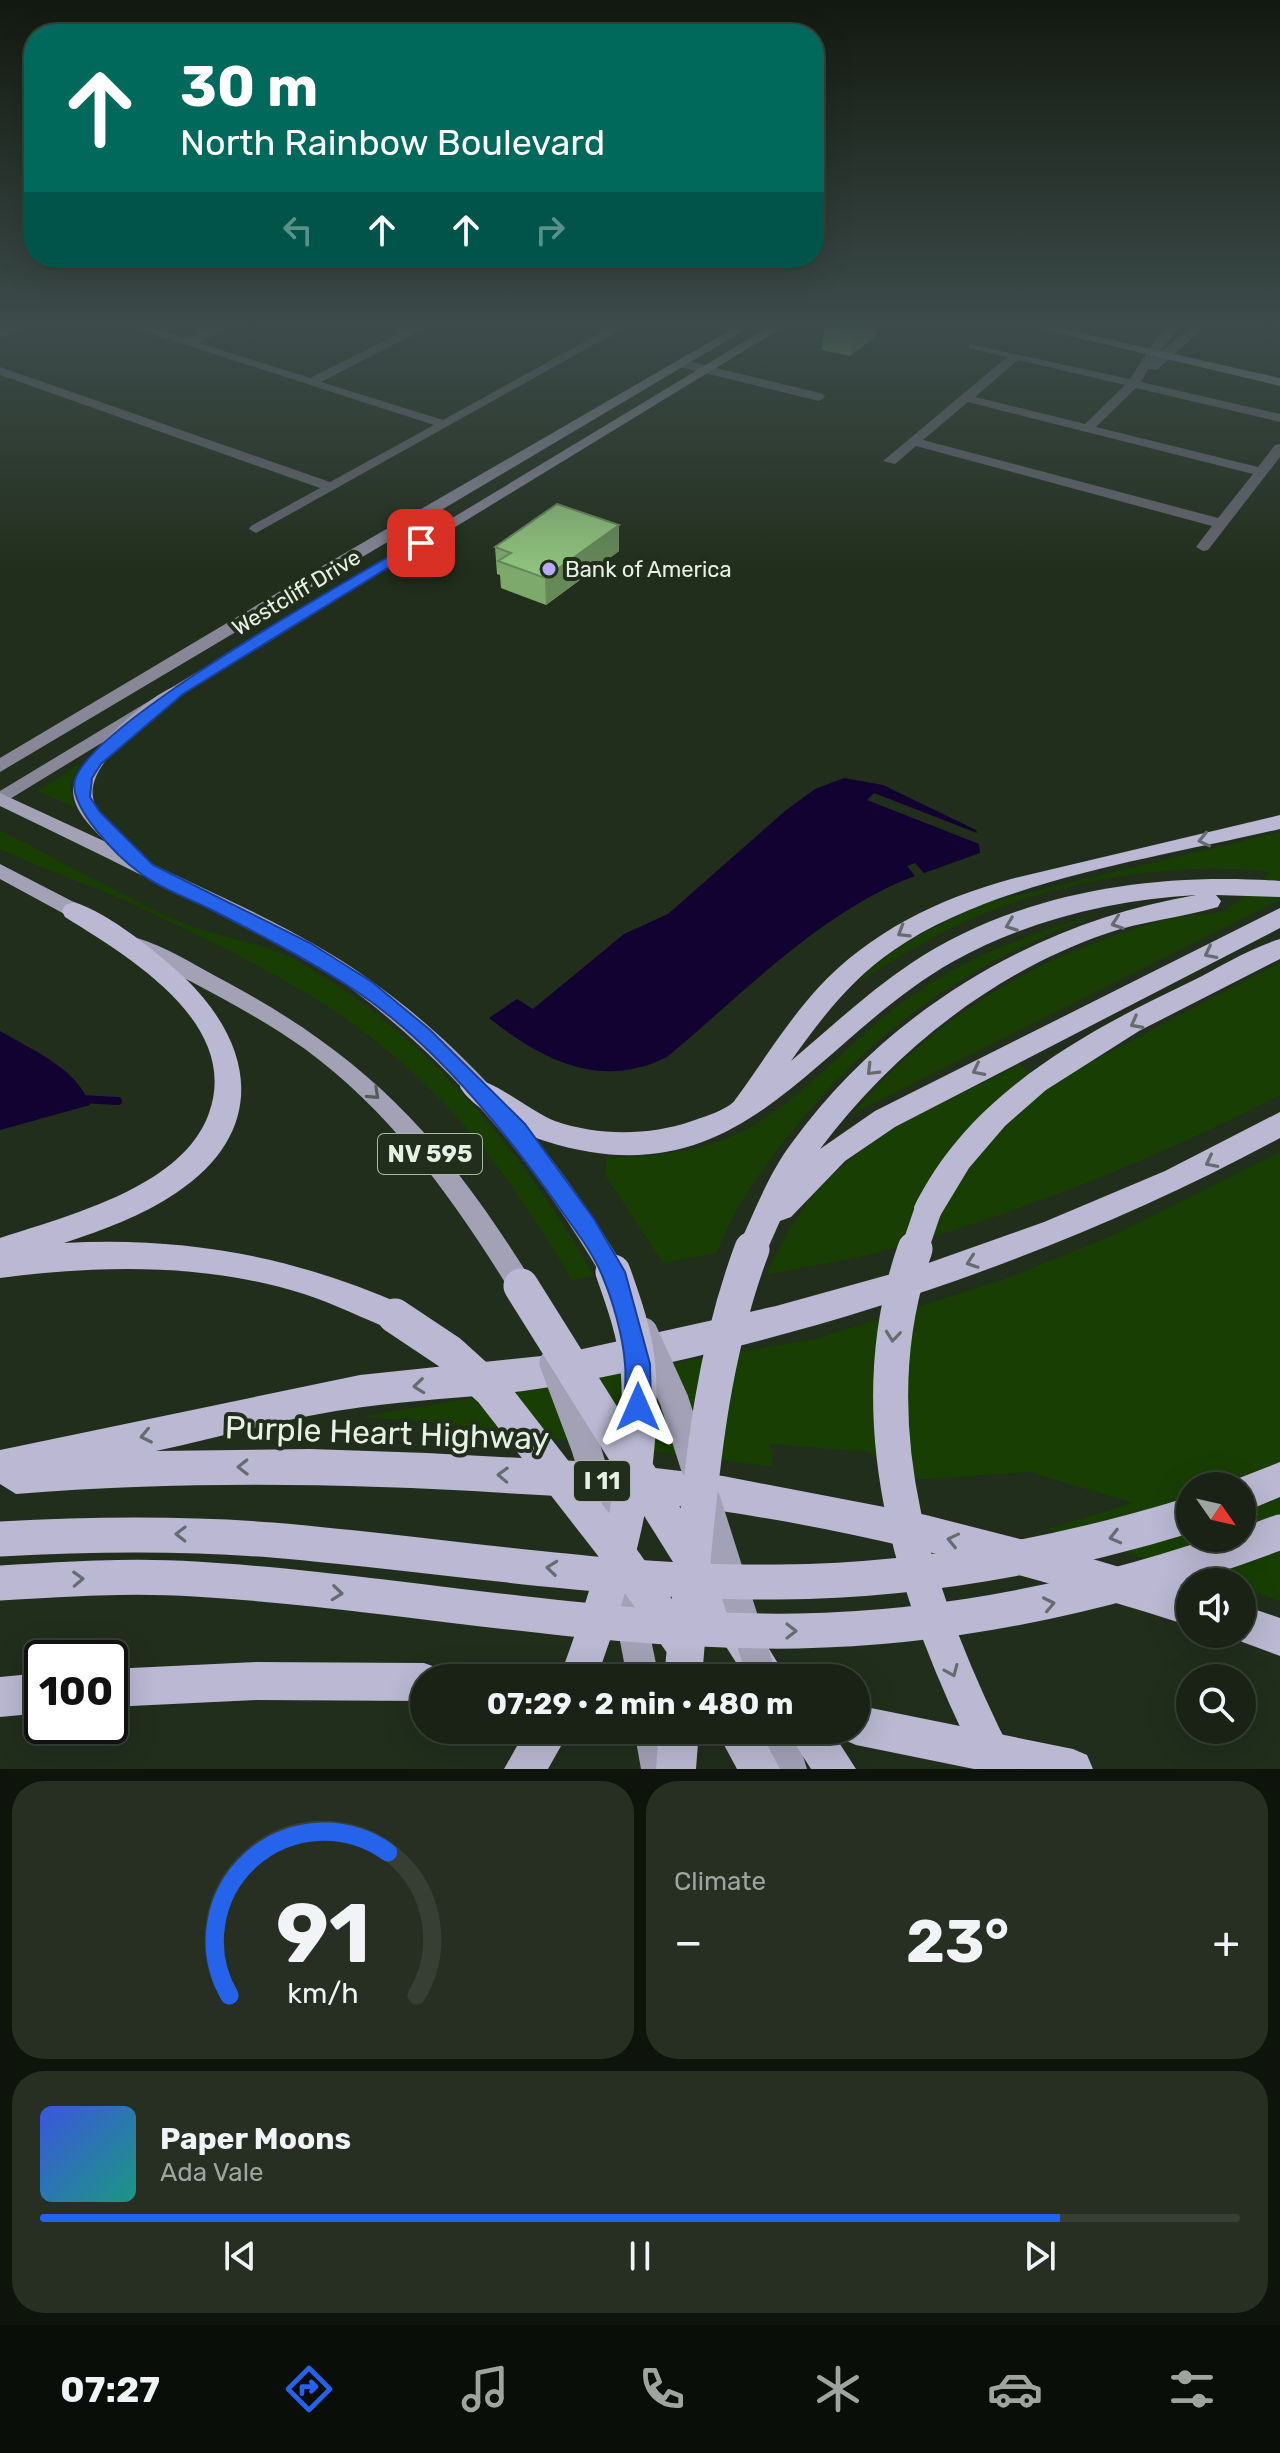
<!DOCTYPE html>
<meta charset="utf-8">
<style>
body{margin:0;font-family:Rubik,sans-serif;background:#262f22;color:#f1f3f6;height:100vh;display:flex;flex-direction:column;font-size:30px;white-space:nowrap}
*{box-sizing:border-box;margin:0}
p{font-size:26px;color:#9fa4a0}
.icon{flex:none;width:44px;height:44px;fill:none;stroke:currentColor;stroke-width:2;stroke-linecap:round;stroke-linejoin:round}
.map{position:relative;height:1769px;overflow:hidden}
.side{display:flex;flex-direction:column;gap:12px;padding:12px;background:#0e130c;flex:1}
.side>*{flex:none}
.top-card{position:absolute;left:24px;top:24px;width:800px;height:244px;border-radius:32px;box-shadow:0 8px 32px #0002,0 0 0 2px #373f34;background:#00695c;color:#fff;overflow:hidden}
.needle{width:52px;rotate:124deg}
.buttons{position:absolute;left:1176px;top:1472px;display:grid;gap:16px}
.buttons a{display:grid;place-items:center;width:80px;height:80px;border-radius:50%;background:#192215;box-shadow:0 8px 32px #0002,0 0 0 2px #373f34;font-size:40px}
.speed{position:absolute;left:24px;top:1640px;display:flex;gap:16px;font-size:40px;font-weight:700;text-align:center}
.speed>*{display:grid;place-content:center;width:104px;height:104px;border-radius:50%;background:#192215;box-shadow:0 8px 32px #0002,0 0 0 2px #373f34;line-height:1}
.speed .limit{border:4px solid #111;border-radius:12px;background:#fff;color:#111}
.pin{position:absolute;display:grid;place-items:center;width:68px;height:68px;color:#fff;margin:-34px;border-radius:16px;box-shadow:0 4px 12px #0006}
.me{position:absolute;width:88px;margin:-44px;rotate:0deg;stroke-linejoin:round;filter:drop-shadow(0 0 6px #0008)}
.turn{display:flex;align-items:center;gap:28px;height:168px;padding:0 24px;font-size:36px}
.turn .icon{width:104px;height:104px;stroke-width:2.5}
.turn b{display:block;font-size:56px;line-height:68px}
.lanes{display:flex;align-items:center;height:76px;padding:0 24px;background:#0003;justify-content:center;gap:40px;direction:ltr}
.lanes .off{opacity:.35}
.big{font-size:60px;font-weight:700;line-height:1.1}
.side .tile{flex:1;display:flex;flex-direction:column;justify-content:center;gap:12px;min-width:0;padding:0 28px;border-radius:32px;background:#262f22}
.side .dial{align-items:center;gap:0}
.dial svg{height:208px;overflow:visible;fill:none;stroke:#373f34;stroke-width:7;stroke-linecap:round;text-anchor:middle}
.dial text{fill:#f1f3f6;stroke:none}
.song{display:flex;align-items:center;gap:24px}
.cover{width:96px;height:96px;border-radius:12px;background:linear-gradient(135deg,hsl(230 70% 55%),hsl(170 70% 35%))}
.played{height:8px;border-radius:4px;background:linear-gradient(90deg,#2563eb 85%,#373f34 85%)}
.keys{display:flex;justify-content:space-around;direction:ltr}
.heat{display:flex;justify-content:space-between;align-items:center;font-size:44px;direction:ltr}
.side .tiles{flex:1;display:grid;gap:12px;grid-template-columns:1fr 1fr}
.tile:last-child{grid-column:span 2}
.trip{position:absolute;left:410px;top:1664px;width:460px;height:80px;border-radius:40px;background:#192215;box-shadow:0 8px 32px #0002,0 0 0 2px #373f34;font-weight:700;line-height:80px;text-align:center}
.menu{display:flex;height:128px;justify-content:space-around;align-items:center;background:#0a0e08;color:#9fa4a0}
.menu .icon{width:56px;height:56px}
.menu .active{color:#2563eb}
.menu b{font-size:36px;color:#f1f3f6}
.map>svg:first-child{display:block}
.green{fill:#183e04;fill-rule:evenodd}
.water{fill:#110232}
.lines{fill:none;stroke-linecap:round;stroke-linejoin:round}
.stream{stroke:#110232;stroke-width:8}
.minor{fill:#666570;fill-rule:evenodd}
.secondary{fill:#888797;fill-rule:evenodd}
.primary{fill:#a2a1b6;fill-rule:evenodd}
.motorway{fill:#bab8d2;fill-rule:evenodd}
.primary-bridge{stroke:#a2a1b6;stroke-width:29}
.motorway-bridge-far1{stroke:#bab8d2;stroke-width:27}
.motorway-bridge{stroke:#bab8d2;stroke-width:35}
.wall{fill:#7da96c}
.shaded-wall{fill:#668958}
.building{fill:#91c47e;stroke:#668958;stroke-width:2}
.oneway{stroke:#666c6e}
.oneway2{stroke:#555c5a}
.route{fill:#2563eb;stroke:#184099;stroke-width:2}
.poi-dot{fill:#b5acf8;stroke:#212e1c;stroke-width:3}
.labels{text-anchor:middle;stroke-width:8;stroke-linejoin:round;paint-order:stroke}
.far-poi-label{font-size:22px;fill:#e7f0e4;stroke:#212e1c;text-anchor:start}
.far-street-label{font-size:22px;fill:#e7f0e4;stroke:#212e1c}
.shield{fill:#212e1c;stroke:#acb6a8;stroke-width:2}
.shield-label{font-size:24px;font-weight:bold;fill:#e7f0e4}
.near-street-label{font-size:32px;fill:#e7f0e4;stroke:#212e1c}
</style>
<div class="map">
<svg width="1280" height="1769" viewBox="0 0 1280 1769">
<rect width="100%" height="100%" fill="#212e1c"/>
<g class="green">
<polygon points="80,764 70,785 74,807 37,791"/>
<path d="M0,830C59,860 118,893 178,921C217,938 262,941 299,962C425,1033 524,1152 594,1276L572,1280C521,1193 462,1110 382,1046C309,987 219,945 134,905C90,884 44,871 0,849Z"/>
<path d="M1280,832V900L853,1114C919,1032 1012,971 1111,937C1134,929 1157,921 1181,916C1194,914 1212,916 1223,911C1240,903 1256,884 1270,872C1177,861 1071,879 983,914C938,932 896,959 855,984L889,954L923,933L982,904Z"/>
<path d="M1099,914C973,962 878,1024 794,1129C763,1167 734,1207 717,1253L663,1263L605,1175L607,1158C650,1156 692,1154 732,1136C798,1107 851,1038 910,997C968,956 1030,933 1099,914Z"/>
<path d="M1280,962V1095C1156,1159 1026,1211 891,1249C850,1261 807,1266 766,1275C780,1248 793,1219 813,1195C866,1132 949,1101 1020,1064L1045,1090L1074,1071Z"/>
<path d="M1280,1152V1601L1242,1588V1582H1223L1047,1529L1133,1503L1029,1472L911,1480L868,1452L770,1444L773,1467L430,1422L361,1417L819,1338L1008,1278L1109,1237ZM1190,1486H1242V1538H1190Z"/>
</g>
<g class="water">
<path d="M844,778L883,785L976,830L977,833L874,793L867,800L979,844L980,853L924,873L915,863L907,866L915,876C821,911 743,994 667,1057C601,1090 543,1061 489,1018L517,999L533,1009L624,934L668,914L785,811L815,789Z"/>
<path d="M0,1031C32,1050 77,1068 90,1105L0,1130Z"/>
</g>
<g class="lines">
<polyline class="stream" points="80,1099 118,1101"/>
<g class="minor">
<polygon points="13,325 29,325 0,338 0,331"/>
<polygon points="125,325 143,325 187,339 218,325 233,325 199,343 310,378 416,325 431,325 321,382 443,420 615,325 629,325 256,533 249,529 251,526 320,488 0,375 0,367 330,482 434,425"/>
<path d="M1169,325H1181L1157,355L1194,325H1206L1157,370L1148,369L1141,382L1280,414V422L1136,388L1096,427L1258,467L1275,445L1280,444V457L1208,550L1203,551L1196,547L1212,526L916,446L895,464L883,461L1007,357L969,348V344L1130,379L1156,338ZM1018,360L1125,385L1085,424L975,397ZM968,402L1253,474L1218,518L923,440Z"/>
<polygon points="684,360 823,394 825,397 819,401 680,367 678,364"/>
</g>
<g class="secondary">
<polygon points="739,325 753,325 0,772 0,758 326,564"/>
<polygon points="772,325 786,325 0,805 0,791"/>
<polygon points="1024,325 1046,325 1280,378 1280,386"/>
</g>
<g class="primary">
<path d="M177,686L183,687V695C156,716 78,764 95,804C102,824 127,839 142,853L144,860C205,890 270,917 329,953C452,1027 549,1142 622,1264L626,1272L622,1280L613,1284L604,1280C534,1160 445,1054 331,974C294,949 253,931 213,911C142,875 71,840 0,806V793L106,842C93,829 73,811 73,790C74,762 151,692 177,686Z"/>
<polygon points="0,864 95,913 98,918 95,923 81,923 0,879"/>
<path d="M137,938C165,946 193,964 219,978C367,1056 442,1137 530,1278L534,1286L530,1294L521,1298L512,1294C456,1202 393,1114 305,1049C250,1010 189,981 130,950L127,945L130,940Z"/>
<polygon points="622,1557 633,1561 637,1572 659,1678 627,1678 607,1572 611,1561"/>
<polygon points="634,1730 668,1730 675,1769 641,1769"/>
<polygon points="761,1730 795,1730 807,1769 773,1769"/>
</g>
<g class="motorway">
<path d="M1280,815V829C1161,857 993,881 894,950C851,979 820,1020 791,1061C830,1028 867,993 910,964C1017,892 1154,872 1280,881V897L1216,895L1221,901L1218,907C1180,918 1142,921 1105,934C992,973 891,1054 820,1149L875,1111L1280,908V928L895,1127L845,1161L791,1217L780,1221L764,1257L753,1260L742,1257L738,1247C754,1213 768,1175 791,1144C887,1011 1036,922 1196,895C1112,900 1028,920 954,961C810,1042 742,1204 545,1141C522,1134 472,1109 460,1087L464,1079C486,1072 530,1112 555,1121C598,1136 649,1136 692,1121C704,1117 729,1109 735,1100C762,1063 787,1022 818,988C870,932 938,899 1011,879Z"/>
<path d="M74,902C109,913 158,953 185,978C257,1048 266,1133 176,1193C142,1216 103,1230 64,1243C185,1236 296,1257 406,1306L411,1316L406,1326L395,1331C364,1319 335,1304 304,1294C206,1263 101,1265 0,1278V1238C52,1221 107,1206 153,1177C178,1161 199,1141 209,1113C241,1023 129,957 65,917L62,911L65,905Z"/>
<path d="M1280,939V959L1139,1031L1046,1090L1005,1126L969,1168L940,1216L929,1220L918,1216L914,1207C969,1094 1083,1033 1192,981C1220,967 1250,948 1280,939Z"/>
<path d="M1280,1112V1138C1056,1259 812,1338 562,1385C497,1397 429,1398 363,1407C294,1416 224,1436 156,1451L310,1449L427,1453L613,1463L723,1476L926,1515L1059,1549L1190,1588V1626C1037,1577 881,1535 721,1511C649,1501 577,1497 505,1493C341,1483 179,1481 16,1494L0,1484V1450L360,1375L560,1354L776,1306L920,1266L1044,1222L1165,1171Z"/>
<polygon points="1280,1462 1280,1497 1242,1513 1242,1486 1228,1486 1229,1482"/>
<polygon points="693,1547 714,1560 787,1678 746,1678 707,1617 702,1678 664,1678 675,1565 680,1552"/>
<polygon points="1242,1605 1280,1618 1280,1656 1229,1637 1227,1634 1242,1634"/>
<polygon points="256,1662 424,1663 438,1668 442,1678 424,1678 424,1701 256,1700 110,1707 110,1669"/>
<polygon points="42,1673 42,1713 0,1717 0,1677"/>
<polygon points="856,1705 1073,1749 1087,1755 1093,1769 974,1769 856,1745 842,1739 838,1730 856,1730"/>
<polygon points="526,1730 570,1730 548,1769 504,1769"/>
<polygon points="659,1730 699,1730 696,1769 656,1769"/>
<polygon points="716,1730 759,1730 780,1769 737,1769"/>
<polygon points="786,1730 831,1730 856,1769 811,1769"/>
</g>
<g class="primary-bridge">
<polyline points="643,1332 674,1400 695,1466"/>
<polyline points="554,1363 586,1448 611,1530"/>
<polyline points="706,1500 758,1664"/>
</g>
<g class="motorway-bridge-far1">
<polyline points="752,1251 753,1247"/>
<polyline points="914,1251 929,1207"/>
</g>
<g class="motorway-bridge">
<path d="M915,1249C853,1426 919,1610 1000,1769"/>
<polyline points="521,1286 693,1561"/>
<polyline points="395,1316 449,1352 491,1390 618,1553 685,1648"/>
<path d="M0,1539C91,1534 181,1533 272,1540C441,1554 610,1584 779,1582C920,1581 1056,1556 1190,1515"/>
<path d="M693,1561C703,1454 714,1350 752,1249"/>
<path d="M0,1583C65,1579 130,1575 195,1579C396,1591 596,1634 798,1631C965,1628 1125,1591 1280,1532"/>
<path d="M578,1678C614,1580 646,1472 638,1367C635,1334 624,1303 613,1272"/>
</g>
</g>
<g class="wall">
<polygon points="824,327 875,337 850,356 822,350"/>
<polygon points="495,547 619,551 546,605 501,588 500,575 497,574"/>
</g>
<g class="shaded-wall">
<polygon points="863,326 877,326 875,337 850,356 852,333"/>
<polygon points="619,525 619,551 546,605 545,578"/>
</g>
<g class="building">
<polygon points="826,326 863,326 852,333 824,327"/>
<polygon points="557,504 619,525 545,578 498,561 511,553 495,547"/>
</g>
<defs><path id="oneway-chevron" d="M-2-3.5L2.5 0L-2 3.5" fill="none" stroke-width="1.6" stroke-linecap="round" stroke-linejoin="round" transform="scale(2)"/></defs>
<g class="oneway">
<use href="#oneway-chevron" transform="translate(1204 840) rotate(167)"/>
<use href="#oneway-chevron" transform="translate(1117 923) rotate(161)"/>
<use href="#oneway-chevron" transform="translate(1011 925) rotate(159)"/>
<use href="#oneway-chevron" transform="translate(903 932) rotate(149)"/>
<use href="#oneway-chevron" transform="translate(1210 953) rotate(153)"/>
<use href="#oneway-chevron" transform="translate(1136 1023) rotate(152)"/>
<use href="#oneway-chevron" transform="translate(872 1070) rotate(135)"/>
<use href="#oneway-chevron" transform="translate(978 1070) rotate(153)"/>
<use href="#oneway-chevron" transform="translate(1211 1162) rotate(153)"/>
<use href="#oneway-chevron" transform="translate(972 1262) rotate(161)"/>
<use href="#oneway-chevron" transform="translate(893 1336) rotate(96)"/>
<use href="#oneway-chevron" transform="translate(419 1386) rotate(174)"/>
<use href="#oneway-chevron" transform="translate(146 1436) rotate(168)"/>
<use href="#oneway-chevron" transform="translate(243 1467) rotate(179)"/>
<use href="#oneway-chevron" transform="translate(503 1475) rotate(-178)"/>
<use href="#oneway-chevron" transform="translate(181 1534) rotate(-179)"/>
<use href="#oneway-chevron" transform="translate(1115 1537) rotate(166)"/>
<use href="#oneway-chevron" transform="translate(953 1540) rotate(-167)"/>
<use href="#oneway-chevron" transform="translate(552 1568) rotate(-174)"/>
<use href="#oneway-chevron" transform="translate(78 1579) rotate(-2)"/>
<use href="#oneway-chevron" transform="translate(337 1593) rotate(6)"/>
<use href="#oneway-chevron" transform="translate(1049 1604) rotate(-12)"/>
<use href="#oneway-chevron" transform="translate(791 1631)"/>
<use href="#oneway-chevron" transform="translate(952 1671) rotate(67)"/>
</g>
<use class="oneway2" href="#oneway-chevron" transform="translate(374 1094) rotate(43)"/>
<linearGradient id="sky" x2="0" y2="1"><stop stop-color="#12190f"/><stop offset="0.57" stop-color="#3d4c4b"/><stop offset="1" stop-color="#3d4c4b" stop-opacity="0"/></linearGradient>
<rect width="1280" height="573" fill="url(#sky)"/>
<path class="route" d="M417,540L428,543L183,694L101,764L92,778L90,797L100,812L153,865L310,943L372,982L430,1030L525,1124L594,1219L625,1272L650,1364L651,1407L647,1416L638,1419L629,1416C622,1399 627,1381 625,1364C623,1336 613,1301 602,1275C591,1249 572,1226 556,1203C502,1127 432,1041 353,989C307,959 259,934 210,909C188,898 159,888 140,873C118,857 68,807 75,780C91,723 355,577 417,540Z"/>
<circle class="poi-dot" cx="549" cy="569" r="8"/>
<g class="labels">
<g class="far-poi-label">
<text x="565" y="577">Bank of America</text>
</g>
<g class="far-street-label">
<text transform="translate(296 592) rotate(-31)" y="8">Westcliff Drive</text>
</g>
<g class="shield">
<rect x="378" y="1134" width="104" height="40" rx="6"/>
<rect x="574" y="1461" width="56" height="40" rx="6"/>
</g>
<g class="shield-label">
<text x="430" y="1162">NV 595</text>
<text x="602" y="1489">I 11</text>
</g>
<g class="near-street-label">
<text transform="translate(387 1433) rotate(2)" y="11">Purple Heart Highway</text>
</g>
</g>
</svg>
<div class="buttons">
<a><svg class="needle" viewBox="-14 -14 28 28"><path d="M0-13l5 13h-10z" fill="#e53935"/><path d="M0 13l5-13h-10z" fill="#9fa4a0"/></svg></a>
<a><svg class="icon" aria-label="sound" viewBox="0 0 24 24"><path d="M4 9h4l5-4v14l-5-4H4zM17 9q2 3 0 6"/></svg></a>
<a><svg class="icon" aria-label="search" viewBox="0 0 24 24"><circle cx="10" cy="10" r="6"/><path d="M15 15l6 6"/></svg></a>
</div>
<div class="speed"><div class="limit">100</div></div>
<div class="pin" style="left:421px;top:543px;background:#d93025"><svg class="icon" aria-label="arrive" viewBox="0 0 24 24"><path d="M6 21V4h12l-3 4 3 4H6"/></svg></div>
<svg class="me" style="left:638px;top:1407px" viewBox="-20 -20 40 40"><path d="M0-17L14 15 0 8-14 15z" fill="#2563eb" stroke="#fff" stroke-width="4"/></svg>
<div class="trip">07:29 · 2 min · 480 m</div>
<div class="top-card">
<div class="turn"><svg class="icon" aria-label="ahead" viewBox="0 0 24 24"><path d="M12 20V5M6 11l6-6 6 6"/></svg><div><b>30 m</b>North Rainbow Boulevard</div></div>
<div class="lanes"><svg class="icon off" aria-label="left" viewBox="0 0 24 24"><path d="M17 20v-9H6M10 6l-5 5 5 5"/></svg><svg class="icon" aria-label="ahead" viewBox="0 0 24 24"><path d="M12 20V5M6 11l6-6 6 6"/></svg><svg class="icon" aria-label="ahead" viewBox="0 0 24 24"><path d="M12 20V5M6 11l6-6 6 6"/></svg><svg class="icon off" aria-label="right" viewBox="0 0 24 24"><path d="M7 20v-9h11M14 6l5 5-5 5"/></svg></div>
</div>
</div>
<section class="side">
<div class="tiles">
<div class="tile dial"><svg viewBox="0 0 100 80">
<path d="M14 69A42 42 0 1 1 86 69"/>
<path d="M14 69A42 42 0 0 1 75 14" stroke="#2563eb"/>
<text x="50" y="56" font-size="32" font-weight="700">91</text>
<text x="50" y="72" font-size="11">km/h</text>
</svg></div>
<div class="tile"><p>Climate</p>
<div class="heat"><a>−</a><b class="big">23°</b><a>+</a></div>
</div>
<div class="tile">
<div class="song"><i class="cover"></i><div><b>Paper Moons</b><p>Ada Vale</p></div></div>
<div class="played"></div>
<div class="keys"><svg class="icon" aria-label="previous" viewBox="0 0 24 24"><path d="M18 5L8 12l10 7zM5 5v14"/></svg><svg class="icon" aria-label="pause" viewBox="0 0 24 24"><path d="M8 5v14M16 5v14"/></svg><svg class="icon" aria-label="next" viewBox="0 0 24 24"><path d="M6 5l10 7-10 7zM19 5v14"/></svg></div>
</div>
</div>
</section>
<nav class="menu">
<b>07:27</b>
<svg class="icon active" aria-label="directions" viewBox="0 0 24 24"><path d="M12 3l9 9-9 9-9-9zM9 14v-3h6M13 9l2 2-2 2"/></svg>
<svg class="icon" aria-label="music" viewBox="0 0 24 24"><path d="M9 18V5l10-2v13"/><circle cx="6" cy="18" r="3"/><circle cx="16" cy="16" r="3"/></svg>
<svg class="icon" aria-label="phone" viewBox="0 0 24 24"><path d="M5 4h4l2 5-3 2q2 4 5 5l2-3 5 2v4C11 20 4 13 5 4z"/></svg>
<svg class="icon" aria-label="climate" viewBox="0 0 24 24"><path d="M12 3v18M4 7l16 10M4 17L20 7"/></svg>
<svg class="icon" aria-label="car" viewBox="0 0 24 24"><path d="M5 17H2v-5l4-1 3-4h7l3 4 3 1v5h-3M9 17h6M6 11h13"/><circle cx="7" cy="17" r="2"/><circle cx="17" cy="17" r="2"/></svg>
<svg class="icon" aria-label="filters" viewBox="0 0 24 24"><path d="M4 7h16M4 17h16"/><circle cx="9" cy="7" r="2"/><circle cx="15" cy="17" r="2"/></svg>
</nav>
